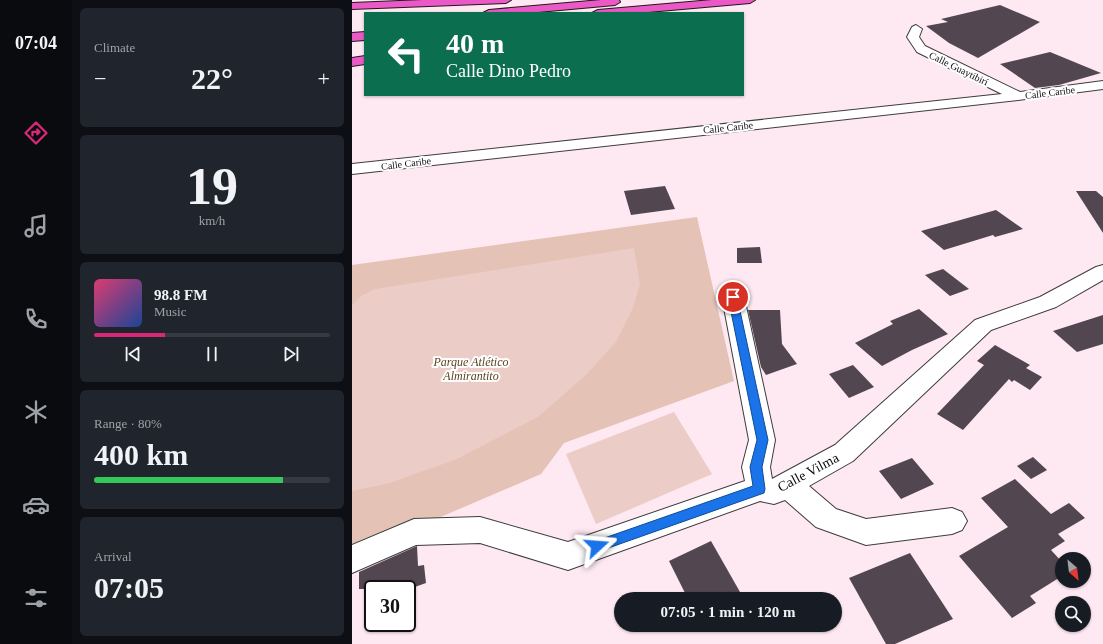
<!DOCTYPE html>
<meta charset="utf-8">
<style>
body{margin:0;font-family:Georgia,serif;background:#20242c;color:#f1f3f6;height:100vh;display:flex;flex-direction:column;font-size:15px;white-space:nowrap}
*{box-sizing:border-box;margin:0}
p{font-size:13px;color:#9ea1a6}
.icon{flex:none;width:22px;height:22px;fill:none;stroke:currentColor;stroke-width:2;stroke-linecap:round;stroke-linejoin:round}
.map{position:relative;flex:1;overflow:hidden}
.panel{display:flex;flex-direction:column;gap:8px;padding:8px;background:#0d0f14;width:280px}
.panel>*{flex:none}
.guide{position:absolute;left:12px;top:12px;width:380px;height:84px;border-radius:0px;box-shadow:0 1px 3px #0004;background:#0b6e4f;color:#fff;overflow:hidden}
.needle{width:26px;rotate:152deg}
.fabs{position:absolute;left:703px;top:552px;display:grid;gap:8px}
.fabs a{display:grid;place-items:center;width:36px;height:36px;border-radius:50%;background:#171b24;box-shadow:0 1px 3px #0004;font-size:20px}
.speed{position:absolute;left:12px;top:580px;display:flex;gap:8px;font-size:20px;font-weight:700;text-align:center}
.speed>*{display:grid;place-content:center;width:52px;height:52px;border-radius:50%;background:#171b24;box-shadow:0 1px 3px #0004;line-height:1}
.speed .limit{border:2px solid #111;border-radius:6px;background:#fff;color:#111}
.pin{position:absolute;display:grid;place-items:center;width:34px;height:34px;color:#fff;margin:-17px;border:2px solid #fff;border-radius:50%;box-shadow:0 1px 4px #0007}
.me{position:absolute;width:44px;margin:-22px;rotate:71deg;stroke-linejoin:round;filter:drop-shadow(0 0 3px #0008)}
.turn{display:flex;align-items:center;gap:14px;height:84px;padding:0 16px;font-size:18px}
.turn .icon{width:52px;height:52px;stroke-width:2.5}
.turn b{display:block;font-size:28px;line-height:34px}
.big{font-size:30px;font-weight:700;line-height:1.1}
.panel .card{flex:1;display:flex;flex-direction:column;justify-content:center;gap:6px;min-width:0;padding:0 14px;border-radius:6px;background:#20242c}
.panel .dial{align-items:center;gap:0}
.dial b{font-size:52px;line-height:1}
.song{display:flex;align-items:center;gap:12px}
.cover{width:48px;height:48px;border-radius:6px;background:linear-gradient(135deg,hsl(340 70% 55%),hsl(220 70% 35%))}
.played{height:4px;border-radius:2px;background:linear-gradient(90deg,#db2777 30%,#363941 30%)}
.keys{display:flex;justify-content:space-around;direction:ltr}
.heat{display:flex;justify-content:space-between;align-items:center;font-size:22px;direction:ltr}
.charge{height:6px;border-radius:3px;background:linear-gradient(90deg,#34c759 80%,#363941 0)}
.trip{position:absolute;left:262px;top:592px;width:228px;height:40px;border-radius:20px;background:#171b24;box-shadow:0 1px 3px #0004;font-weight:700;line-height:40px;text-align:center}
main{display:flex;flex:1;min-height:0}
.tabs{display:flex;flex-direction:column;width:72px;justify-content:space-around;align-items:center;background:#090b0e;color:#9ea1a6}
.tabs .icon{width:28px;height:28px}
.tabs .current{color:#db2777}
.tabs b{font-size:18px;color:#f1f3f6}
.map>svg:first-child{display:block}
.green{fill:#e4c2b5}
.pitch{fill:#ecccc6}
.building{fill:#524750}
.lines{fill:none;stroke-linecap:round;stroke-linejoin:round}
.minor-casing{stroke:#3d3d3d;stroke-width:2}
.highway-casing{stroke:#1b1b1b;stroke-width:2}
.minor{fill:#fff;fill-rule:evenodd}
.highway{fill:#ea59c6;fill-rule:evenodd}
.route{fill:#1a73e8;stroke:#114b97}
.labels{text-anchor:middle;stroke-width:4;stroke-linejoin:round;paint-order:stroke}
.far-street-label{font-size:10px;fill:#0a0a0a;stroke:#fff}
.park-label{font-size:12px;font-style:italic;fill:#5c4320;stroke:#fff}
.near-street-label{font-size:14px;fill:#0a0a0a;stroke:#fff}
</style>
<main>
<nav class="tabs">
<b>07:04</b>
<svg class="icon current" aria-label="directions" viewBox="0 0 24 24"><path d="M12 3l9 9-9 9-9-9zM9 14v-3h6M13 9l2 2-2 2"/></svg>
<svg class="icon" aria-label="music" viewBox="0 0 24 24"><path d="M9 18V5l10-2v13"/><circle cx="6" cy="18" r="3"/><circle cx="16" cy="16" r="3"/></svg>
<svg class="icon" aria-label="phone" viewBox="0 0 24 24"><path d="M5 4h4l2 5-3 2q2 4 5 5l2-3 5 2v4C11 20 4 13 5 4z"/></svg>
<svg class="icon" aria-label="climate" viewBox="0 0 24 24"><path d="M12 3v18M4 7l16 10M4 17L20 7"/></svg>
<svg class="icon" aria-label="car" viewBox="0 0 24 24"><path d="M5 17H2v-5l4-1 3-4h7l3 4 3 1v5h-3M9 17h6M6 11h13"/><circle cx="7" cy="17" r="2"/><circle cx="17" cy="17" r="2"/></svg>
<svg class="icon" aria-label="filters" viewBox="0 0 24 24"><path d="M4 7h16M4 17h16"/><circle cx="9" cy="7" r="2"/><circle cx="15" cy="17" r="2"/></svg>
</nav>
<section class="panel">
<div class="card"><p>Climate</p>
<div class="heat"><a>−</a><b class="big">22°</b><a>+</a></div>
</div>
<div class="card dial"><b>19</b><p>km/h</p></div>
<div class="card">
<div class="song"><i class="cover"></i><div><b>98.8 FM</b><p>Music</p></div></div>
<div class="played"></div>
<div class="keys"><svg class="icon" aria-label="previous" viewBox="0 0 24 24"><path d="M18 5L8 12l10 7zM5 5v14"/></svg><svg class="icon" aria-label="pause" viewBox="0 0 24 24"><path d="M8 5v14M16 5v14"/></svg><svg class="icon" aria-label="next" viewBox="0 0 24 24"><path d="M6 5l10 7-10 7zM19 5v14"/></svg></div>
</div>
<div class="card"><p>Range · 80%</p><b class="big">400 km</b><div class="charge"></div></div>
<div class="card"><p>Arrival</p><b class="big">07:05</b></div>
</section>
<div class="map">
<svg width="751" height="644" viewBox="0 0 751 644">
<rect width="100%" height="100%" fill="#fee8f1"/>
<polygon class="green" points="345,217 382,381 212,443 189,474 84,519 0,546 0,265"/>
<g class="pitch">
<polygon points="282,248 288,284 281,308 264,342 235,374 186,417 105,459 38,483 0,491 0,305 9,296 23,289"/>
<polygon points="322,412 360,474 244,524 214,454"/>
</g>
<g class="building">
<polygon points="648,5 688,22 626,58 597,43 574,26 596,22 589,19"/>
<polygon points="698,52 749,73 707,85 683,88 648,64"/>
<polygon points="313,186 323,209 279,215 272,191"/>
<polygon points="724,191 744,191 751,197 751,233"/>
<polygon points="644,210 671,229 643,237 641,235 592,250 569,231"/>
<polygon points="408,247 410,263 385,263 385,248"/>
<polygon points="591,269 617,289 598,296 573,275"/>
<polygon points="567,309 596,334 560,350 530,366 503,343 541,324 538,321"/>
<polygon points="396,310 428,310 430,344 445,364 414,375 409,367"/>
<polygon points="751,315 751,344 725,352 701,331"/>
<polygon points="643,345 678,365 674,368 690,377 678,390 662,380 660,382 657,379 611,430 585,414 632,365 625,361"/>
<polygon points="501,365 522,387 497,398 477,374"/>
<polygon points="681,457 695,470 679,479 665,466"/>
<polygon points="560,458 582,484 549,499 527,471"/>
<polygon points="663,479 699,514 717,503 733,518 706,534 713,541 699,550 710,562 710,576 678,596 684,603 660,618 607,556 656,527 629,498"/>
<polygon points="359,541 392,599 336,599 317,561"/>
<polygon points="65,546 66,566 72,565 74,583 57,589 7,589 7,572"/>
<polygon points="558,553 601,619 543,644 534,644 497,578"/>
</g>
<g class="lines">
<defs>
<g id="minor">
<polygon points="564,25 570,29 567,37 573,46 668,92 751,81 751,89 666,100 0,174 0,164 650,94 565,52 555,37 560,27"/>
<polygon points="751,265 751,280 704,307 639,330 501,461 457,486 484,509 514,519 600,508 610,512 615,521 610,530 600,534 514,545 464,527 433,500 422,504 408,501 216,570 128,543 64,545 0,573 0,545 62,519 128,517 216,542 393,481 390,467 397,440 370,297 374,292 381,290 388,292 392,297 423,440 418,467 420,479 483,445 623,320 688,297 744,267"/>
</g>
<g id="highway">
<polygon points="71,0 159,0 154,3 0,9 0,3"/>
<polygon points="249,0 267,0 268,2 263,5 175,13 131,13 137,10"/>
<polygon points="360,0 403,0 398,3 285,13 240,13 246,10"/>
<polygon points="13,32 13,40 0,41 0,33"/>
<polygon points="13,56 13,64 0,66 0,58"/>
</g>
</defs>
<use href="#minor" class="minor-casing"/>
<use href="#highway" class="highway-casing"/>
<use href="#minor" class="minor"/>
<use href="#highway" class="highway"/>
</g>
<polygon class="route" points="381,294 385,297 416,440 410,467 413,489 412,493 245,552 241,550 239,546 241,542 401,486 398,467 405,440 376,297"/>
<g class="labels">
<g class="far-street-label">
<text transform="translate(607 68) rotate(26)" y="4">Calle Guaytibirí</text>
<text transform="translate(698 92) rotate(-7)" y="4">Calle Caribe</text>
<text transform="translate(376 127) rotate(-6)" y="4">Calle Caribe</text>
<text transform="translate(54 163) rotate(-7)" y="4">Calle Caribe</text>
</g>
<g class="park-label">
<text x="119" y="366">Parque Atlético<tspan x="119" dy="14">Almirantito</tspan></text>
</g>
<g class="near-street-label">
<text transform="translate(456 472) rotate(-28)" y="5">Calle Vilma</text>
</g>
</g>
</svg>
<div class="fabs">
<a><svg class="needle" viewBox="-14 -14 28 28"><path d="M0-13l5 13h-10z" fill="#e53935"/><path d="M0 13l5-13h-10z" fill="#9ea1a6"/></svg></a>
<a><svg class="icon" aria-label="search" viewBox="0 0 24 24"><circle cx="10" cy="10" r="6"/><path d="M15 15l6 6"/></svg></a>
</div>
<div class="speed"><div class="limit">30</div></div>
<div class="pin" style="left:381px;top:297px;background:#d93025"><svg class="icon" aria-label="arrive" viewBox="0 0 24 24"><path d="M6 21V4h12l-3 4 3 4H6"/></svg></div>
<svg class="me" style="left:245px;top:546px" viewBox="-20 -20 40 40"><path d="M0-17L14 15 0 8-14 15z" fill="#1a73e8" stroke="#fff" stroke-width="4"/></svg>
<div class="trip">07:05 · 1 min · 120 m</div>
<div class="guide">
<div class="turn"><svg class="icon" aria-label="left" viewBox="0 0 24 24"><path d="M17 20v-9H6M10 6l-5 5 5 5"/></svg><div><b>40 m</b>Calle Dino Pedro</div></div>
</div>
</div>
</main>
